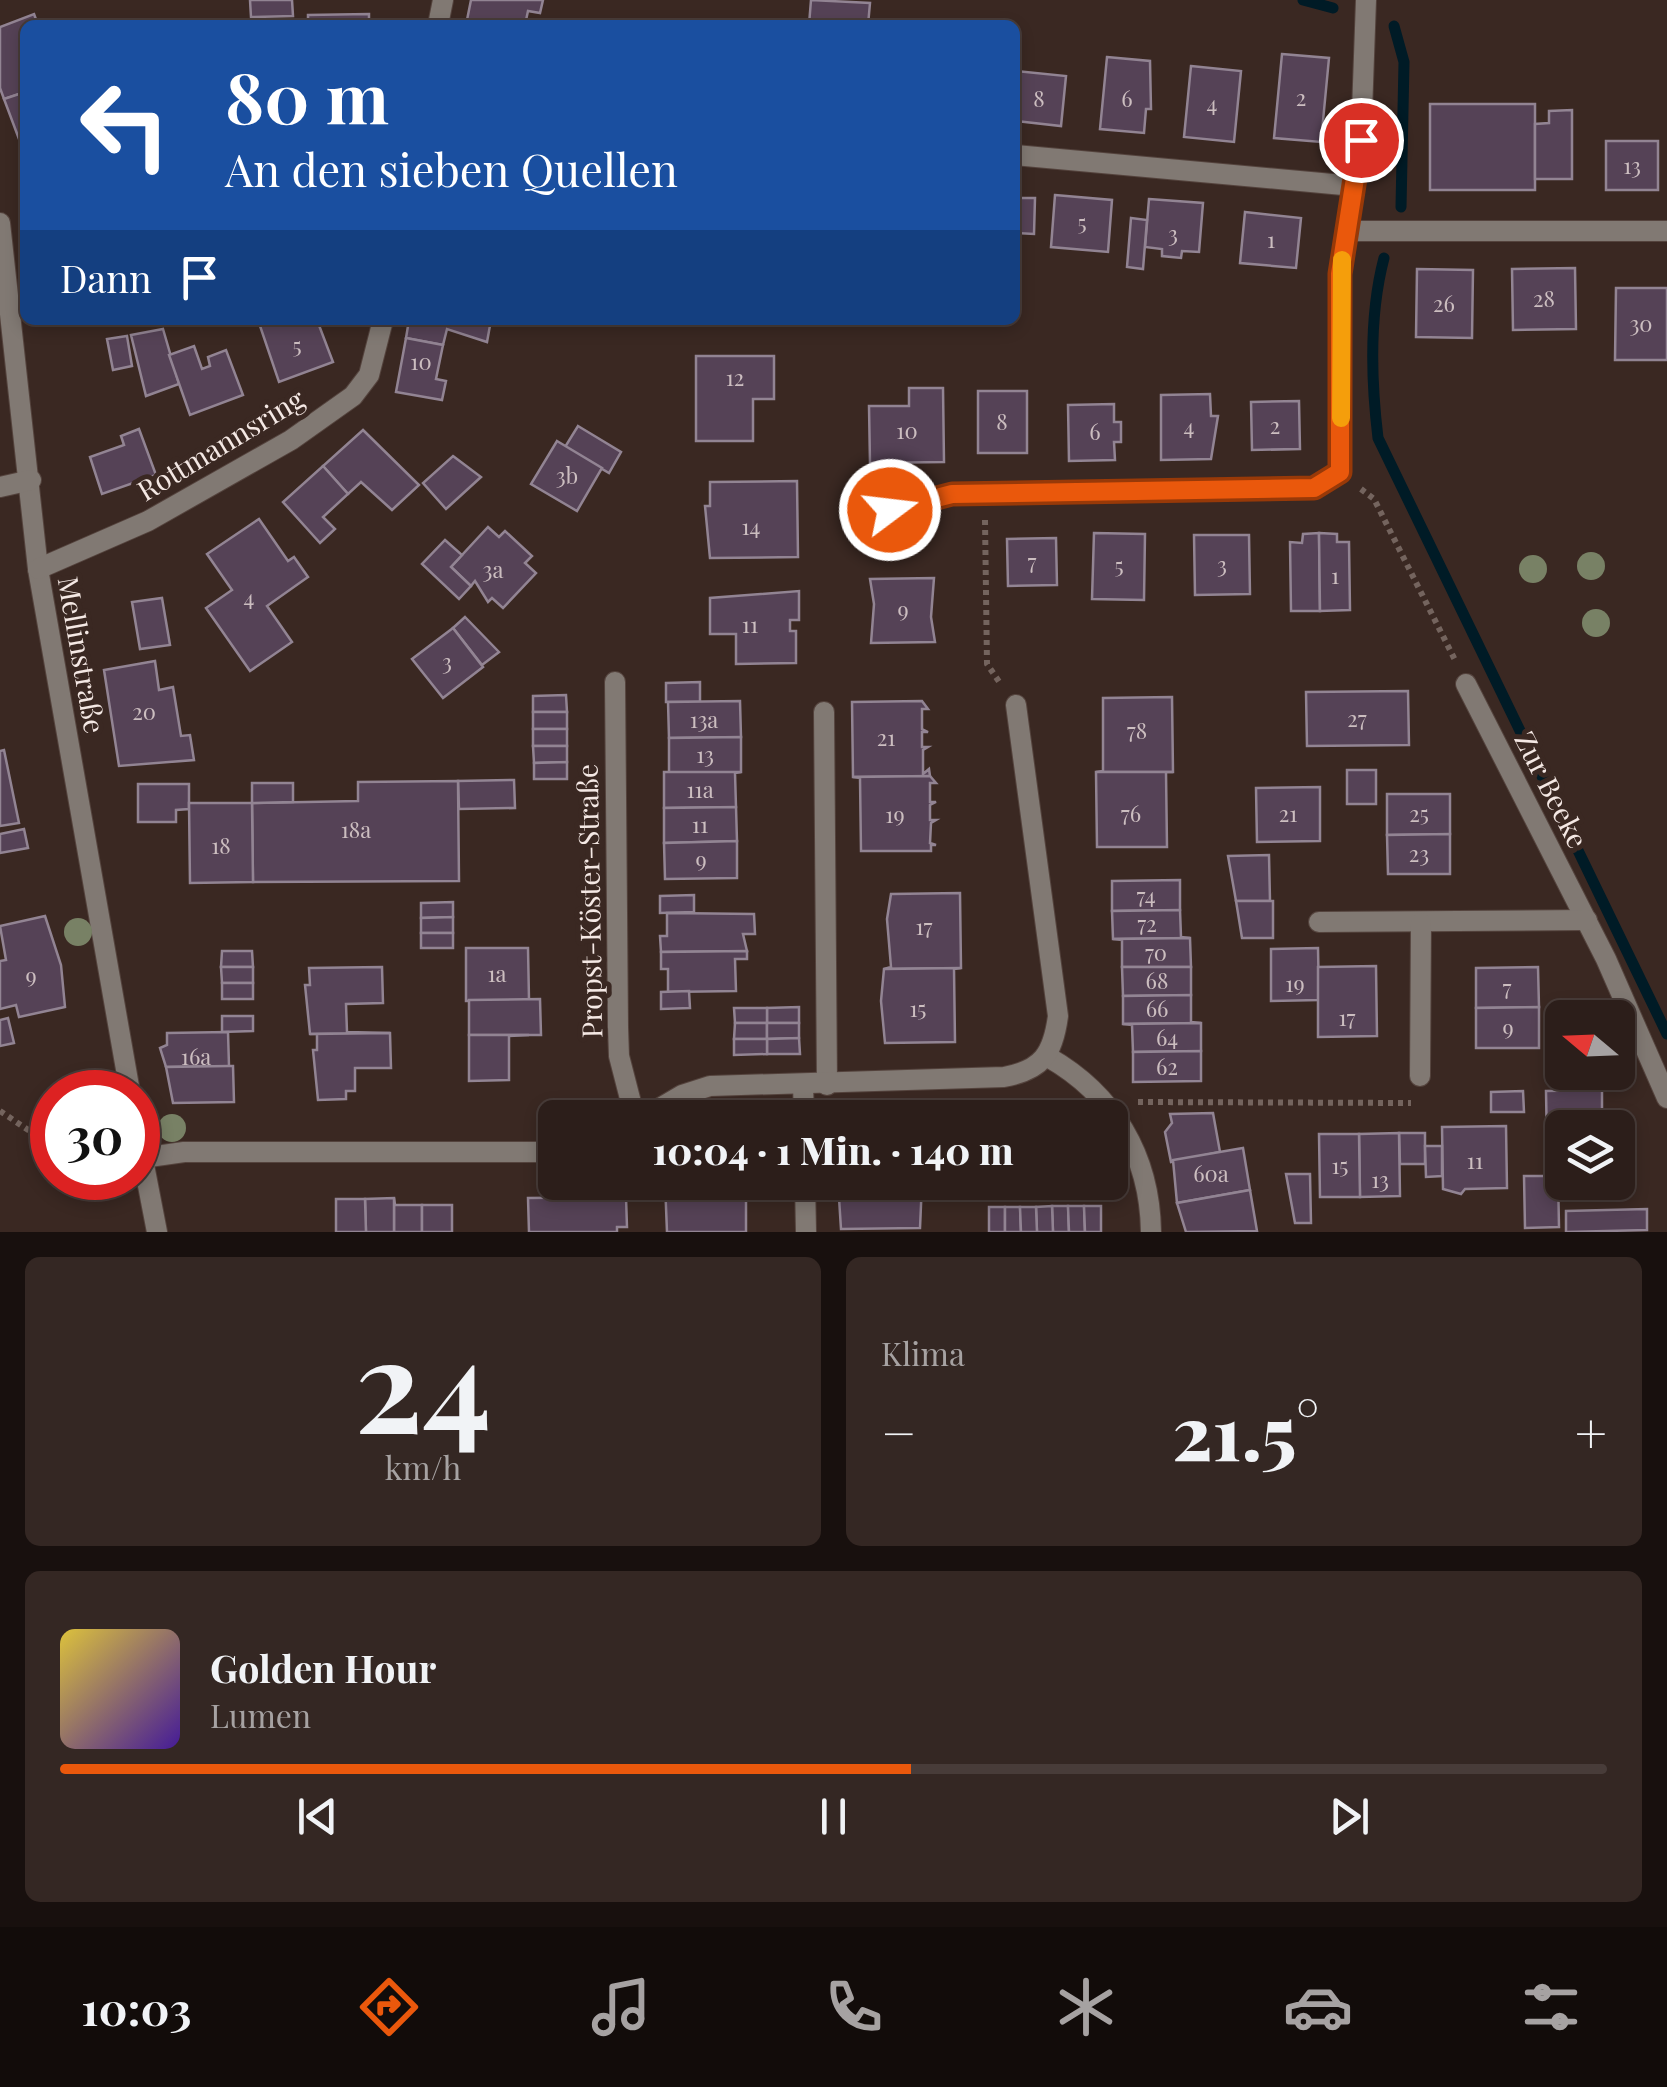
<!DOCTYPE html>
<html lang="de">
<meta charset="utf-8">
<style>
body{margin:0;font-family:"Playfair Display",serif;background:#342723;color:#f1f3f6;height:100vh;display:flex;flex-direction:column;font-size:38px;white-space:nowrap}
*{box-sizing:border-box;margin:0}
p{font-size:32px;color:#a6a2a2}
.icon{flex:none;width:55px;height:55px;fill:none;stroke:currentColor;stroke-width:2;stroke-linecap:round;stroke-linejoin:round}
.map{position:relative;height:1232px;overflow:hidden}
.drawer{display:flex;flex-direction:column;gap:25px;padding:25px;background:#18100e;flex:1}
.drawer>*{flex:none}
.guide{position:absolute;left:20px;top:20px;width:1000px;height:305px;border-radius:15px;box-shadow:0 5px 15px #0003,0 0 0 2px #483c39;background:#1a4fa0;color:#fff;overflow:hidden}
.needle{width:65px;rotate:289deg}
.buttons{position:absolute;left:1545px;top:1000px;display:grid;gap:20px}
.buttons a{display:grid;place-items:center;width:90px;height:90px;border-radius:15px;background:#2c1e1a;box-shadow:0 5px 15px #0003,0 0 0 2px #483c39;font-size:50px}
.speed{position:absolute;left:30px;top:1070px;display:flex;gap:20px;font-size:50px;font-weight:700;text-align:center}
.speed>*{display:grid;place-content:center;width:130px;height:130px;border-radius:50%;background:#2c1e1a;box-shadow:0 5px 15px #0003,0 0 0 2px #483c39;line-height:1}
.speed .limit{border:15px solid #d22;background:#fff;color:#111}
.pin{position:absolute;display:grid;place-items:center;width:85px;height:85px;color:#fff;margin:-42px;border:5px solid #fff;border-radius:50%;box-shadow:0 2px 10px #0007}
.me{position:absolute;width:110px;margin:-55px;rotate:75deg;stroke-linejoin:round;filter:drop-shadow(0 0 8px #0008)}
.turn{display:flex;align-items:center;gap:35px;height:210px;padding:0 40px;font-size:45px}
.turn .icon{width:130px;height:130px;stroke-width:2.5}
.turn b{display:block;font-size:70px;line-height:85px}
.then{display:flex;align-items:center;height:95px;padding:0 40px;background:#0003;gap:20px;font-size:38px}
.big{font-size:75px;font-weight:800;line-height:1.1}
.drawer .card{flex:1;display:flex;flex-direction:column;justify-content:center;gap:15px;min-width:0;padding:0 35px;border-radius:15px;background:#342723}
.drawer .dial{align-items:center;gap:0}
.dial b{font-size:130px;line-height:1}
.song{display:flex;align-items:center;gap:30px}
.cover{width:120px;height:120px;border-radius:15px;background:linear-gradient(135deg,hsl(50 70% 55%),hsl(260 70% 35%))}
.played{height:10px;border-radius:5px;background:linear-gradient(90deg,#ea580c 55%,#483c39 55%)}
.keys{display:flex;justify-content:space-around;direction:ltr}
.heat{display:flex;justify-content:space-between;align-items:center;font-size:55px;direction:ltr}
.drawer .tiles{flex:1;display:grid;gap:25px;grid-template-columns:1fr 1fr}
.card:last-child{grid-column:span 2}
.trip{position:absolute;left:538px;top:1100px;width:590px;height:100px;border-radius:15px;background:#2c1e1a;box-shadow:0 5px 15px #0003,0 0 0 2px #483c39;font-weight:800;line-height:100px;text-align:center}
.menu{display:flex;height:160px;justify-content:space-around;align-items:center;background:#120c0a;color:#a6a2a2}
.menu .icon{width:70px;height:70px}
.menu .on{color:#ea580c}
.menu b{font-size:45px;color:#f1f3f6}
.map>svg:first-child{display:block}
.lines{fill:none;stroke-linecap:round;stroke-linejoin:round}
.stream{stroke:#001b26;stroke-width:11}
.building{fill:#554256;stroke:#928493;stroke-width:2.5}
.minor-casing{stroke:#54433d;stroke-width:22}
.path{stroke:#74645e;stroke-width:6;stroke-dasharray:5 5;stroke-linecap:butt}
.minor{stroke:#817973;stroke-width:20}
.tree{fill:#788165}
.route-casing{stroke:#983908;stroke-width:25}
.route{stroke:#ea580c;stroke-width:18}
.slow{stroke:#f59e0b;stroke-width:18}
.labels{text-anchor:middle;stroke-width:10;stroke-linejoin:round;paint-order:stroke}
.number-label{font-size:22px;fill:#ccbec0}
.street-label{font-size:28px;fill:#f4e8e4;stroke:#3a2822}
</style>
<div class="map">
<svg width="1667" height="1232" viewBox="0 0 1667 1232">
<rect width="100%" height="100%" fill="#3a2822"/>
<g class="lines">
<g class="stream">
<polyline points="1303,0 1333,8"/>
<polyline points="1394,26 1404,62 1401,207"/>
<path d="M1384,258C1369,315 1371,380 1378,438L1667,1034"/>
</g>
</g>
<g class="building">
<polygon points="250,0 292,0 293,16 251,17"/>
<polygon points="471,0 543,0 540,13 528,11 525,25 466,25"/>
<polygon points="811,0 870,3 868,25 809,25"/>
<polygon points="34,14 38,25 25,25 25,92 4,99 0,88 0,27"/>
<polygon points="369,14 369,25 308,25 308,15"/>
<polygon points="1282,54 1329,58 1321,142 1274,138"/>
<polygon points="1107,57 1150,61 1151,109 1146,109 1144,133 1100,129"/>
<polygon points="1191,66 1241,71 1234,142 1184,137"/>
<polygon points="1015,71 1066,76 1061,126 1015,121"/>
<polygon points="25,92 25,155 4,99"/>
<rect x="1430" y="104" width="105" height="86"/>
<polygon points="1572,110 1572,179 1535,179 1535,124 1549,123 1549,111"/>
<rect x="1606" y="141" width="52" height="49"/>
<polygon points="1055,195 1112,200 1108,252 1051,247"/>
<polygon points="1015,198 1035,198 1034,234 1015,233"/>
<polygon points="1149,199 1203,203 1199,252 1182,251 1181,258 1162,256 1162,249 1145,247"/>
<polygon points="1245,212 1301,218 1296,268 1240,263"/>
<polygon points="1131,218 1147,220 1143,269 1127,267"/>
<polygon points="1575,268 1576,329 1513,330 1512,269"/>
<polygon points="1417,269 1473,270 1472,338 1416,337"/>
<polygon points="1616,288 1667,288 1667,360 1615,360"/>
<polygon points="317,320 333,362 279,382 258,320"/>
<polygon points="409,320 491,320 487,342 447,329 443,345 406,338"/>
<polygon points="163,329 179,384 146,396 131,335"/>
<polygon points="127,336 132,366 113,370 107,339"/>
<polygon points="406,338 443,345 436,379 446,381 442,400 396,392"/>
<polygon points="194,346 202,369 210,366 208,357 226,350 243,395 190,415 169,355"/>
<polygon points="696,356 774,356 774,399 753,399 753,441 696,441"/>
<polygon points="909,388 943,388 944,462 870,463 869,406 909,406"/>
<rect x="978" y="391" width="49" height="62"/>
<polygon points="1210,394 1211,416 1218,416 1211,459 1161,460 1161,395"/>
<polygon points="1299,401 1300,449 1252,450 1251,402"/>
<polygon points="1114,404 1114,422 1121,422 1121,442 1114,442 1115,460 1069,461 1068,405"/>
<polygon points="578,426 621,452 609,473 565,447"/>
<polygon points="139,429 156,475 102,494 90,457 124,445 121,436"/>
<polygon points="363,430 419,485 392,510 361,482 348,494 323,466"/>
<polygon points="557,441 602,468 577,511 531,484"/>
<polygon points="453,456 481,477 446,509 423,483"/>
<polygon points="323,466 348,494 323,517 335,529 320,543 283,502"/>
<polygon points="797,481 798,557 710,558 705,506 710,506 710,482"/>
<polygon points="259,519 288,561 294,557 308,577 267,606 292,642 250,671 206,608 232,590 207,554"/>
<polygon points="488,527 499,537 505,531 532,556 525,563 536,573 503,608 492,598 488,602 475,581 471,586 451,567"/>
<polygon points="1094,533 1145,534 1144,600 1092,599"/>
<polygon points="1319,533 1320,611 1291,611 1290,542 1302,543 1303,534"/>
<polygon points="1319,533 1337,534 1337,542 1349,542 1350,610 1320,611"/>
<polygon points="1194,535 1249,535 1250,594 1195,595"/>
<polygon points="1056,538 1057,585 1008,586 1007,539"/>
<polygon points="445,540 462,555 451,567 471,586 459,599 422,564"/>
<polygon points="934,578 931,617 935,642 871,643 874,604 870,579"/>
<polygon points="799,591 799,620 790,620 790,631 796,631 796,663 736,664 736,634 710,634 710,598"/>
<polygon points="162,598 170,645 140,649 132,602"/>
<polygon points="465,617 499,652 482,665 453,628"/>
<polygon points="453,628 483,667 443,698 412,659"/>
<polygon points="155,661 159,690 173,687 181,736 190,735 194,760 119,766 104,670"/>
<polygon points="700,682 700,702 666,702 666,683"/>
<polygon points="1408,691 1409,745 1307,746 1306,692"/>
<polygon points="566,695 567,712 533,712 533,696"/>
<polygon points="1172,697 1173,772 1096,772 1103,771 1103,698"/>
<polygon points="740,701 741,737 669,738 668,702"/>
<polygon points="922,701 928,709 922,709 922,729 928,732 922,732 922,747 928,747 923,750 923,774 929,769 930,776 853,777 852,702"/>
<rect x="533" y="712" width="34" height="17"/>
<rect x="533" y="729" width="34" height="17"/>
<polygon points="741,737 741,772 669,773 669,738"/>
<polygon points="533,746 567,746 567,762 534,763"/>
<polygon points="4,750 19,823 0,826 0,751"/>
<polygon points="567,762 567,779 534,779 534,763"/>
<rect x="1347" y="770" width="29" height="34"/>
<polygon points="664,772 741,772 735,773 736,807 664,808"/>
<polygon points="1096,772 1173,772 1166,772 1167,847 1097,847"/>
<polygon points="930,776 936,783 930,783 930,802 936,802 930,805 930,820 936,820 931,823 930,843 936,845 931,845 931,851 861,851 860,778 853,777"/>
<polygon points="514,780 515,808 459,809 458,781"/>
<polygon points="458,781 459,881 253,882 252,803 358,801 358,782"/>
<polygon points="252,783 293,783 293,802 252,803"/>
<polygon points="138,784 189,784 189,809 176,810 176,822 138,822"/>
<polygon points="1320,787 1320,841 1257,842 1256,788"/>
<polygon points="1387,794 1450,794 1450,834 1387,835"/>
<polygon points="189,803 252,803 253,882 190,883"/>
<polygon points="736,807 737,841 664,843 664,808"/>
<polygon points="24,829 28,848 0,853 0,834"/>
<polygon points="1450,834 1450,874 1388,874 1387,835"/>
<polygon points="737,841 737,878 665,879 664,843"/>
<polygon points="1269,855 1270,901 1236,901 1228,856"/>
<polygon points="1180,880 1180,910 1112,911 1112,881"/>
<polygon points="960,893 961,968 884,969 891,967 887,919 891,894"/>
<polygon points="694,895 694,912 660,913 660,896"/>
<polygon points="1236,901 1273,901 1273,938 1242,938"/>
<polygon points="453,902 453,917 421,918 421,903"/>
<polygon points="1180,910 1181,937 1190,938 1113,939 1112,911"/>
<polygon points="667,913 754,914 755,934 743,934 747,951 661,952 660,936 667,936"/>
<polygon points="45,916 61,965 65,1007 19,1017 16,1005 0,1009 0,961 6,960 0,926"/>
<polygon points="453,917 453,933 421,933 421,918"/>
<rect x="421" y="933" width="32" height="15"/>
<polygon points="1190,938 1191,967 1122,967 1122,940 1113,939"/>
<polygon points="466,948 528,948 529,1000 466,1001"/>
<polygon points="1318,948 1319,1000 1271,1001 1271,949"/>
<polygon points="222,951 252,951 253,967 221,967"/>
<polygon points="747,951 747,959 735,959 736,991 668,992 668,969 661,969 661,952"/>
<polygon points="1376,966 1377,1036 1318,1037 1318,967"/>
<polygon points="221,967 253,967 253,983 222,983"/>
<polygon points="382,967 383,1003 346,1004 347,1032 390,1033 310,1034 305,985 310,985 309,968"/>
<polygon points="1122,967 1191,967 1191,995 1123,996"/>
<polygon points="1538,967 1539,1007 1476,1008 1476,968"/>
<polygon points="961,968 954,969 955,1042 885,1043 881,1001 884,969"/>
<rect x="222" y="983" width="31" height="16"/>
<polygon points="689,991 690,1008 661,1009 661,992"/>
<polygon points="1191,995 1191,1022 1201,1023 1123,1024 1123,996"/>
<polygon points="540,999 541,1035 469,1035 469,1000"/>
<polygon points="799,1007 799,1023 767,1023 767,1008"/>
<polygon points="1539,1007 1539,1048 1476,1048 1476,1008"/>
<polygon points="734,1008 767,1008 767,1023 735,1023"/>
<polygon points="222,1016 253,1016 253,1031 222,1032"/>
<polygon points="8,1018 14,1043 0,1046 0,1020"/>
<polygon points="735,1023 767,1023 767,1039 734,1039"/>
<polygon points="767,1023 799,1023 799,1038 767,1039"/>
<polygon points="1201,1023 1201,1051 1133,1052 1132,1025 1123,1024"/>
<polygon points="228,1032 229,1066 166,1067 160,1048 167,1045 167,1033"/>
<polygon points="390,1033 391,1068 355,1068 355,1091 346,1091 346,1099 318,1100 313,1050 317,1050 317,1034 310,1034"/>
<polygon points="469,1035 529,1035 509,1036 509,1080 469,1081"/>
<polygon points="799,1038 800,1054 767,1054 767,1039"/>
<polygon points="734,1039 767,1039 767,1054 734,1055"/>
<polygon points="1201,1051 1201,1081 1133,1082 1133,1052"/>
<polygon points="229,1066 233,1066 234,1102 173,1103 166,1067"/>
<polygon points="1579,1073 1620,1073 1620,1090 1580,1090"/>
<polygon points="1602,1090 1602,1128 1562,1128 1562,1148 1547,1148 1546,1091"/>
<polygon points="1523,1091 1524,1112 1491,1112 1491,1092"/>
<polygon points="1213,1113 1220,1152 1171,1162 1165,1132 1172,1123 1170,1114"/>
<polygon points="1506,1126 1507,1188 1465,1189 1461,1194 1443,1189 1442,1127"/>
<polygon points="1399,1133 1425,1133 1425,1164 1400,1164"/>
<polygon points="1399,1133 1400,1196 1360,1197 1359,1134"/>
<polygon points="1319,1134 1359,1134 1360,1197 1320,1197"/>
<polygon points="1425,1146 1442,1146 1442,1176 1426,1177"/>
<polygon points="1243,1148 1250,1190 1177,1203 1173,1160"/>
<polygon points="1286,1174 1310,1174 1311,1223 1295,1223"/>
<polygon points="1524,1176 1558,1176 1559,1227 1525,1228"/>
<polygon points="665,1182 746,1182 746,1232 667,1232"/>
<polygon points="838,1182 922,1182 920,1228 841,1229"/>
<polygon points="1250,1190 1257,1231 1186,1232 1177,1203"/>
<polygon points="626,1197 627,1227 617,1227 617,1232 529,1232 528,1198"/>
<polygon points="394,1198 395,1205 422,1205 422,1232 394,1232"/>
<polygon points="394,1198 394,1232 366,1232 365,1199"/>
<polygon points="336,1199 365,1199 366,1232 336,1232"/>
<rect x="422" y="1205" width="30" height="27"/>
<polygon points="1052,1206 1068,1206 1069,1232 1053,1232"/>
<polygon points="1052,1206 1053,1232 1037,1232 1036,1207"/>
<polygon points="1068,1206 1084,1206 1085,1232 1069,1232"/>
<polygon points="1084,1206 1101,1206 1101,1232 1085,1232"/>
<rect x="989" y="1207" width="16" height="25"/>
<polygon points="1005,1207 1020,1207 1021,1232 1005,1232"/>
<polygon points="1020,1207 1036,1207 1037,1232 1021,1232"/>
<polygon points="1647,1209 1647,1230 1566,1232 1566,1211"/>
</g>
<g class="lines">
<defs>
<g id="minor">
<polyline points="438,25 443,0"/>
<polyline points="1015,155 1354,186"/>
<polyline points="0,223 38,569 130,1092"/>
<polyline points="1347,231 1667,231"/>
<polyline points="0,487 31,480"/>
<polyline points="891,510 952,494 1314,488 1340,473 1340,275 1361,140 1366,0"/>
<polyline points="38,569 148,521 291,440 353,396 369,375 383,320"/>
<polyline points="615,682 618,1027 619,1056 635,1118"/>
<polyline points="1466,684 1606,959 1667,1098"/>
<polyline points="824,712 827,1085"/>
<polyline points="1319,922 1587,920"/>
<path d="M1048,1057C1113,1094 1150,1155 1151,1232"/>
<polyline points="1420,1076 1421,923"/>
<polyline points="803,1085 804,1118"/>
<path d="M643,1118L682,1095L710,1086L1004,1077C1042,1070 1053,1054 1058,1016L1016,705"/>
<polyline points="138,1134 157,1232"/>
<polyline points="142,1158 184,1152 555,1152"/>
<polyline points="805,1182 806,1232"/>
</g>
</defs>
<use href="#minor" class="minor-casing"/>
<g class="path">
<polyline points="1361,489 1374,499 1455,660"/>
<polyline points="985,520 987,664 1000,683"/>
<polyline points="1138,1102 1411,1103"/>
<polyline points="0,1111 52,1146"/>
<polyline points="101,1178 121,1191"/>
</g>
<use href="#minor" class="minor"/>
</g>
<g class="tree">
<circle cx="1591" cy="566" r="14"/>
<circle cx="1533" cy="569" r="14"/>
<circle cx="1596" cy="623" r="14"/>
<circle cx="78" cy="932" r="14"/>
<circle cx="172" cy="1128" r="14"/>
</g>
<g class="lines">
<defs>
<polyline id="route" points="890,510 952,494 1314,488 1340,472 1340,274 1361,140"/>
</defs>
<use href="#route" class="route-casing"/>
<use href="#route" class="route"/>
<polyline class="slow" points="1341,418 1342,260"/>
</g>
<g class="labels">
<g class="number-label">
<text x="1301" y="106">2</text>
<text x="1039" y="107">8</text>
<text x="1127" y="107">6</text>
<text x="1212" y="112">4</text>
<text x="1632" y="174">13</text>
<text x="1082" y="231">5</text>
<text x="1173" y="242">3</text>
<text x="1271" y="248">1</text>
<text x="1544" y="307">28</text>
<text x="1444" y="312">26</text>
<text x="1641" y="332">30</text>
<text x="297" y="354">5</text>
<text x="421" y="370">10</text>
<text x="735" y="386">12</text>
<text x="1002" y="430">8</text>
<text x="1275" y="434">2</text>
<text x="1189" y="435">4</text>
<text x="907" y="439">10</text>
<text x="1095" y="440">6</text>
<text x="567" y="484">3b</text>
<text x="751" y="535">14</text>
<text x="1032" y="570">7</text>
<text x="1222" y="573">3</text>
<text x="1119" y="574">5</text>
<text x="493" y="578">3a</text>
<text x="1335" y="584">1</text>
<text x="249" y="606">4</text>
<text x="903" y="618">9</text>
<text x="750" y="633">11</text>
<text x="447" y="670">3</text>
<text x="144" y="720">20</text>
<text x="1357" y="727">27</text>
<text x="704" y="728">13a</text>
<text x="1137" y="739">78</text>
<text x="886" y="746">21</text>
<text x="705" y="763">13</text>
<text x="700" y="798">11a</text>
<text x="1131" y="822">76</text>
<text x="1288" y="822">21</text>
<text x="1419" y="822">25</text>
<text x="895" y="823">19</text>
<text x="700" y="833">11</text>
<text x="356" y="838">18a</text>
<text x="221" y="854">18</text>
<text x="1419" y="862">23</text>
<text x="701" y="868">9</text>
<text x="1146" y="904">74</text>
<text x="1147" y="932">72</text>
<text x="924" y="935">17</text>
<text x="1156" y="961">70</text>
<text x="497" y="982">1a</text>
<text x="31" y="984">9</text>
<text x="1157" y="989">68</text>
<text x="1295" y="992">19</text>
<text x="1507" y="996">7</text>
<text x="918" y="1017">15</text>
<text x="1157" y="1017">66</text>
<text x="1347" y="1026">17</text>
<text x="1508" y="1036">9</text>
<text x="1167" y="1046">64</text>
<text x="196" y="1065">16a</text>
<text x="1167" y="1075">62</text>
<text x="1475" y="1169">11</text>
<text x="1340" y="1174">15</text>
<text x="1211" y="1182">60a</text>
<text x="1380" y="1188">13</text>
</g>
<g class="street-label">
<text transform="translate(221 445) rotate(-31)" y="10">Rottmannsring</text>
<text transform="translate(81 655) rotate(80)" y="10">Mellinstraße</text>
<text transform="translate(1551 790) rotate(63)" y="10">Zur Beeke</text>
<text transform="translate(590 901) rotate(-91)" y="10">Propst-Köster-Straße</text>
</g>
</g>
</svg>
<div class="buttons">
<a><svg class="needle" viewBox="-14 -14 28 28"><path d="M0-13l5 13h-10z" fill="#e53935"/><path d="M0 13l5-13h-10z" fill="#a6a2a2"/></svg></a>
<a><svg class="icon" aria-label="layers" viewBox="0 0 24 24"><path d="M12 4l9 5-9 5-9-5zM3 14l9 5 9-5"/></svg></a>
</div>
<div class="speed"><div class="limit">30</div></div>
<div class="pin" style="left:1361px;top:140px;background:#d93025"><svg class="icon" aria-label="arrive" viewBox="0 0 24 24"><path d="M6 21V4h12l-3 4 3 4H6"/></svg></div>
<svg class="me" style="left:890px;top:510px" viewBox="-20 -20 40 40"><circle r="17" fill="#ea580c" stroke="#fff" stroke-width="3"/><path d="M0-11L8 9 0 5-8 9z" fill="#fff"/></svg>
<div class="trip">10:04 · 1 Min. · 140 m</div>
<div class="guide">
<div class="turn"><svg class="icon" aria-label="left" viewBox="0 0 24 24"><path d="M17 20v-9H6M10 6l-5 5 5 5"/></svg><div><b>80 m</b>An den sieben Quellen</div></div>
<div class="then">Dann<svg class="icon" aria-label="arrive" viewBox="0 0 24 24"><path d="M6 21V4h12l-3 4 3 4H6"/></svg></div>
</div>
</div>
<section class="drawer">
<div class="tiles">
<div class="card dial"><b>24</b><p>km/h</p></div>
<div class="card"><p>Klima</p>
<div class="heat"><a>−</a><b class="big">21.5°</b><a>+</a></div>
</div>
<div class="card">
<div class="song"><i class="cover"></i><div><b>Golden Hour</b><p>Lumen</p></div></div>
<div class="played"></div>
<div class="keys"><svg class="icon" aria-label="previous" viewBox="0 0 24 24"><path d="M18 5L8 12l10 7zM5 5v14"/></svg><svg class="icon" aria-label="pause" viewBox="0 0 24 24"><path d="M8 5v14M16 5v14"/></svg><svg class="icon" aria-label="next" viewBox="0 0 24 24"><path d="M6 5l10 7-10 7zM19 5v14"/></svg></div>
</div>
</div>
</section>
<nav class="menu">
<b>10:03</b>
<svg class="icon on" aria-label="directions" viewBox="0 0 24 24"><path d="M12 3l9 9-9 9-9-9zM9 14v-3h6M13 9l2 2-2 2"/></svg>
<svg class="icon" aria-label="music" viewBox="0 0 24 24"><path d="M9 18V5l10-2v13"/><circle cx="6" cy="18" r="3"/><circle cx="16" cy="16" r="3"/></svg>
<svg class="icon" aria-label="phone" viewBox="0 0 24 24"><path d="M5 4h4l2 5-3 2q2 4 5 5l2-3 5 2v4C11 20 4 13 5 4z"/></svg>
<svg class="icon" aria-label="climate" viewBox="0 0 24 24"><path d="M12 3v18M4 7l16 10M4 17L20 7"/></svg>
<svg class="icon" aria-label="car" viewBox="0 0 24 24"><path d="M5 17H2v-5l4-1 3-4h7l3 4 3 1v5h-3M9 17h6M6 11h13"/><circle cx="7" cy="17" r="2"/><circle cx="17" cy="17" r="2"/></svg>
<svg class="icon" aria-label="filters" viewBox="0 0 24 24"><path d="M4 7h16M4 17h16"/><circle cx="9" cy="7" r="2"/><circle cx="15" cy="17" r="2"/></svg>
</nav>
